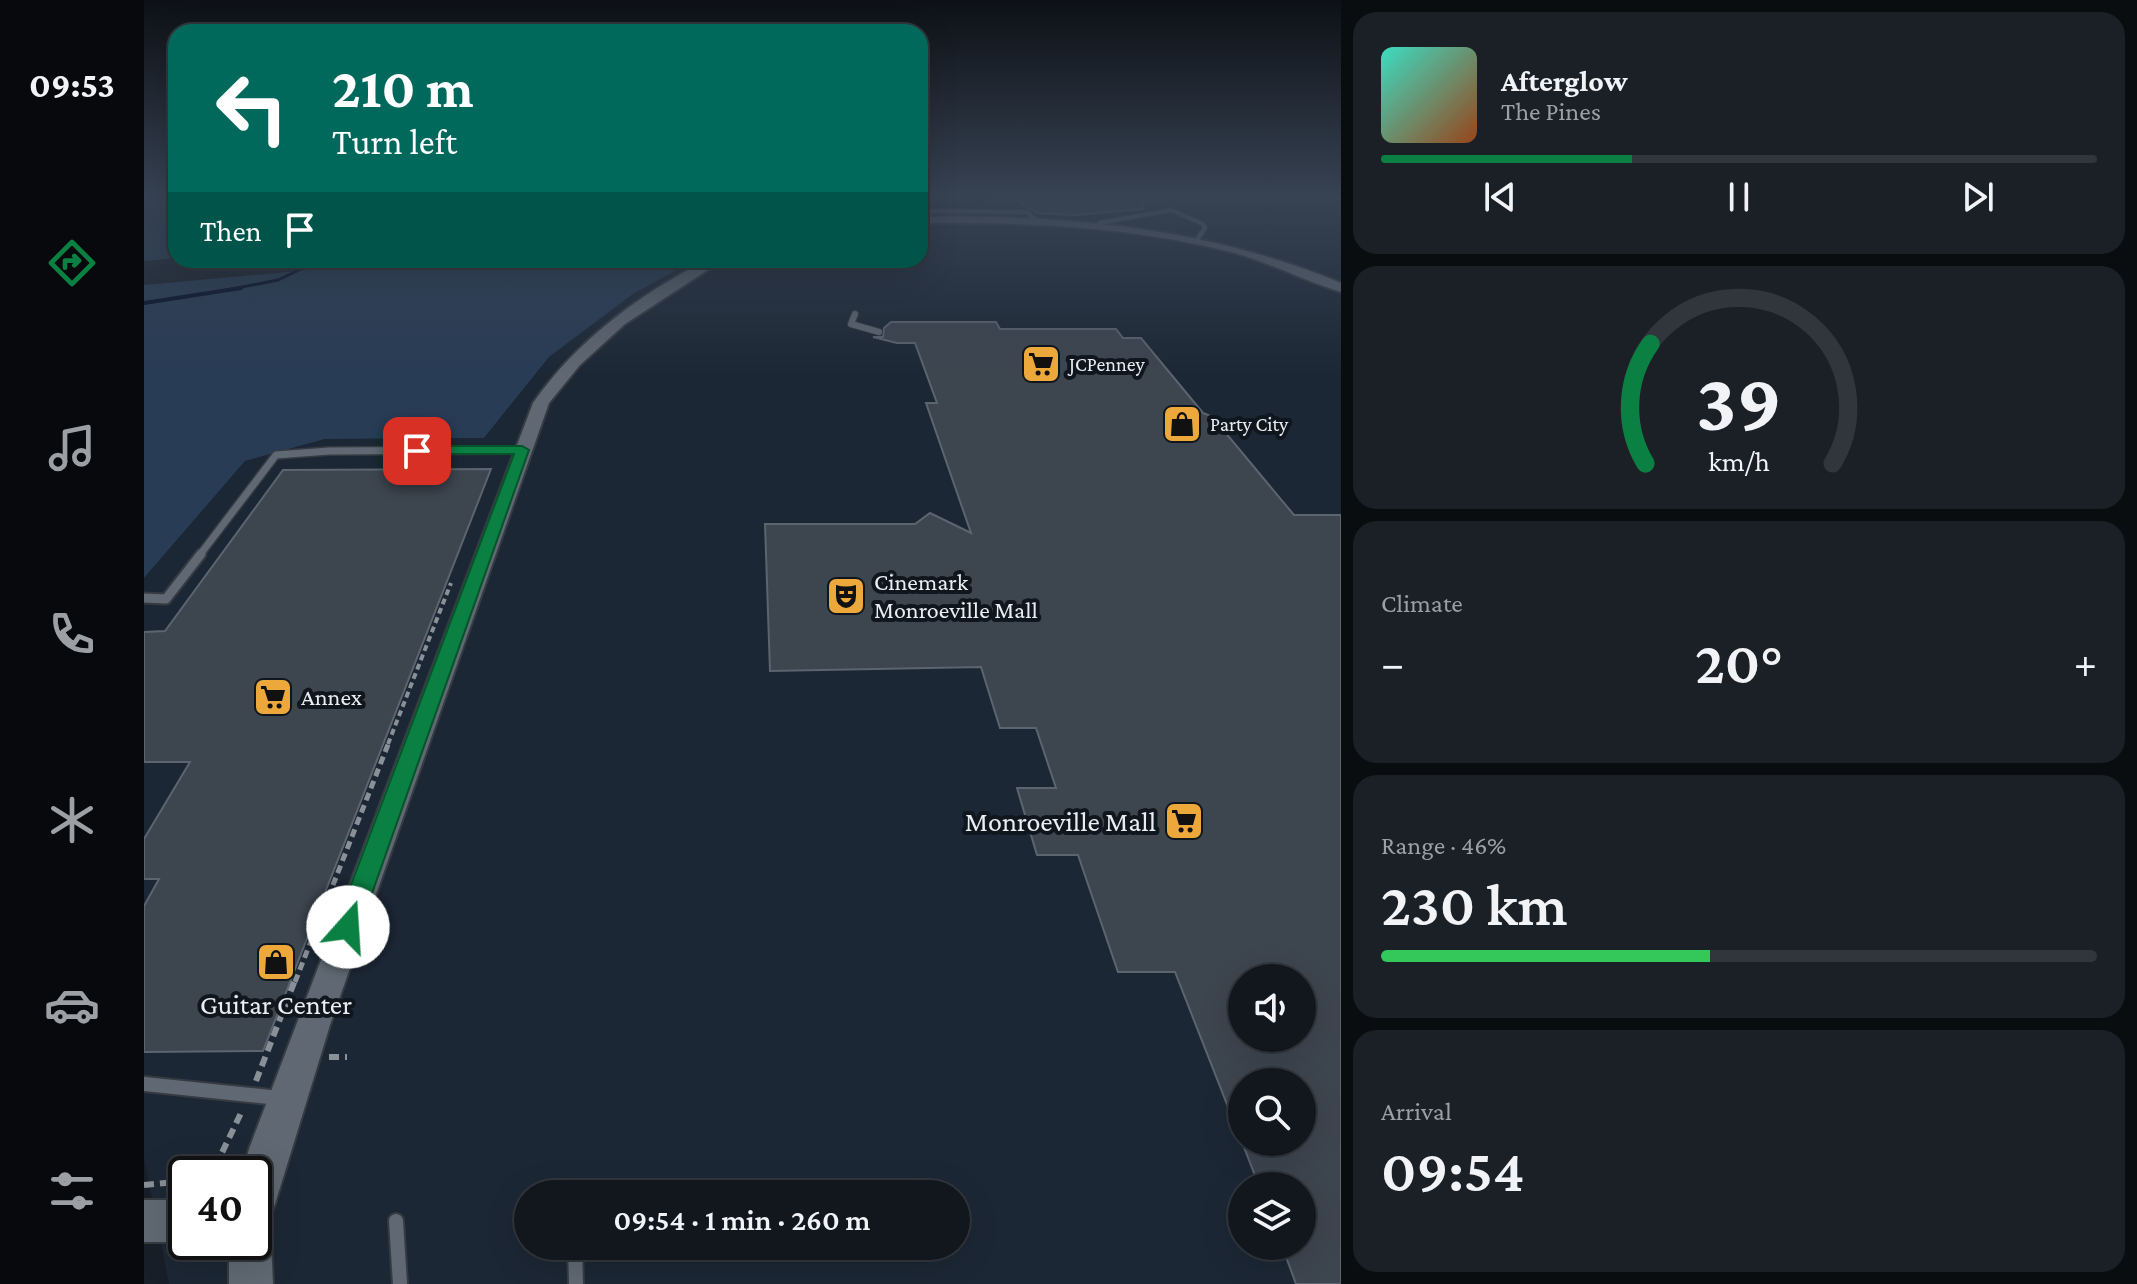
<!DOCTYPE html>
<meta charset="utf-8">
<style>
body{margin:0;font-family:"Crimson Pro",serif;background:#1b2027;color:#f1f3f6;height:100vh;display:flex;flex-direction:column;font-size:30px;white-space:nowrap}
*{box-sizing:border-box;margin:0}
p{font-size:26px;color:#9c9fa4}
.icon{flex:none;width:44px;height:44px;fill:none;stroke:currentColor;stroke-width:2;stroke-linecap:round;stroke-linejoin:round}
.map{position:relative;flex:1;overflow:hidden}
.side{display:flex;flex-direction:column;gap:12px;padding:12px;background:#0a0d10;width:796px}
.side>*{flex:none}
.top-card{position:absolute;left:24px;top:24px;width:760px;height:244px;border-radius:24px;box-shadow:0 8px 32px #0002,0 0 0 2px #31363c;background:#00695c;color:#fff;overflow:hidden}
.controls{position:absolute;left:1084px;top:964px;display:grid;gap:16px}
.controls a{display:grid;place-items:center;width:88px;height:88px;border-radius:50%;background:#12171e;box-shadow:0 8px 32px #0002,0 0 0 2px #31363c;font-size:40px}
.speed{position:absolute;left:24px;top:1156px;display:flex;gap:16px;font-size:40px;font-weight:700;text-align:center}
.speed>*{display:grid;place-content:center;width:104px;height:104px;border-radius:50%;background:#12171e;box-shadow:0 8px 32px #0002,0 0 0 2px #31363c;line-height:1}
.speed .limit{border:4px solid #111;border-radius:12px;background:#fff;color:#111}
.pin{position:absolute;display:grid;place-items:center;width:68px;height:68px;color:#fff;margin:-34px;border-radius:16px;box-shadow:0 4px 12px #0006}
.me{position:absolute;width:88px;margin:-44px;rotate:19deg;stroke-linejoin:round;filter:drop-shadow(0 0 6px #0008)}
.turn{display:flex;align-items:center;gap:28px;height:168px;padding:0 32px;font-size:36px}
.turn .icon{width:104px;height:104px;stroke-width:2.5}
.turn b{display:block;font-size:56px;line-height:68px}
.then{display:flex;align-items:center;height:76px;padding:0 32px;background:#0003;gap:16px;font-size:30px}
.big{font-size:60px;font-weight:600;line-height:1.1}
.side .card{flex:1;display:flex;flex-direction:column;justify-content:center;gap:12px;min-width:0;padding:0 28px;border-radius:24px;background:#1b2027}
.side .dial{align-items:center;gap:0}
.dial svg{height:208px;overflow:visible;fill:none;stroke:#31363c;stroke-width:7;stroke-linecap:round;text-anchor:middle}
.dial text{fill:#f1f3f6;stroke:none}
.song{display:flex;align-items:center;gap:24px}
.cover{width:96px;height:96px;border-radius:12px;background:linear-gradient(135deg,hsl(170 70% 55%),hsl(20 70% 35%))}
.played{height:8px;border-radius:4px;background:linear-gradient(90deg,#0b8043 35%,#31363c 35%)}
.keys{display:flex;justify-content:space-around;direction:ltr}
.heat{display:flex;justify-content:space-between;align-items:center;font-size:44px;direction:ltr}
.charge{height:12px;border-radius:6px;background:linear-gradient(90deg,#34c759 46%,#31363c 0)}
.trip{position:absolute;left:370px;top:1180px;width:456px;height:80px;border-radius:40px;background:#12171e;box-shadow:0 8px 32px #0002,0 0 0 2px #31363c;font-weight:600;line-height:80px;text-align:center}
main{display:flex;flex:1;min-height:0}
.dock{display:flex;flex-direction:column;width:144px;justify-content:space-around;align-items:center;background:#07090c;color:#9c9fa4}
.dock .icon{width:56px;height:56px}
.dock .selected{color:#0b8043}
.dock b{font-size:36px;color:#f1f3f6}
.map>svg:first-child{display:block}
.built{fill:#1c2735;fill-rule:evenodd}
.green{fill:#283c55}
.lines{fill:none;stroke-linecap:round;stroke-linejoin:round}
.stream-far1{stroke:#000a25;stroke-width:3}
.stream{stroke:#000a25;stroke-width:4}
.building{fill:#3d454f;stroke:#5c646f;stroke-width:2;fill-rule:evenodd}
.service-far4-casing{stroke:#363b42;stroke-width:6}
.service-far3-casing{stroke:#363b42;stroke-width:8}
.service-far2-casing{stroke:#363b42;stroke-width:10}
.service-far1-casing{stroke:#363b42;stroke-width:13}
.service-casing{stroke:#363b42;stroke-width:18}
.tertiary-casing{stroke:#363b42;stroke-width:4}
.trunk-casing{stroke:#363b42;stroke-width:4}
.path-far2{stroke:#8a9097;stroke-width:4;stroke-dasharray:6 4;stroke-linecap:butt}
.path-far1{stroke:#8a9097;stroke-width:5;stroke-dasharray:8 5;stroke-linecap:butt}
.path{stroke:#8a9097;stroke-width:6;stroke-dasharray:10 6;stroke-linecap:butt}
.service-far4{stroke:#606973;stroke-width:4}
.service-far3{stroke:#606973;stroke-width:6}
.service-far2{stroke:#606973;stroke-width:7}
.service-far1{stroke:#606973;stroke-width:9}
.service{stroke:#606973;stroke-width:14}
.tertiary{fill:#606973;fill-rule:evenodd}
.trunk{fill:#719acc;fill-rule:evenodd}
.route{fill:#0b8043;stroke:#07532c;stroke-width:2}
.labels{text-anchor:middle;stroke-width:8;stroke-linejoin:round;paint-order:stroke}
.far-poi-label{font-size:20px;fill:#e9eef4;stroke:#0f161e;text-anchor:start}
.poi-label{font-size:24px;fill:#e9eef4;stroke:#0f161e;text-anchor:start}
.near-poi-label{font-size:28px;fill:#e9eef4;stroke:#0f161e;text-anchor:end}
</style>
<main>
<nav class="dock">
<b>09:53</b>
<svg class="icon selected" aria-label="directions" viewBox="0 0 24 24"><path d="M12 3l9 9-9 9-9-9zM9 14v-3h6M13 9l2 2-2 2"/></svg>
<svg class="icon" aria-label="music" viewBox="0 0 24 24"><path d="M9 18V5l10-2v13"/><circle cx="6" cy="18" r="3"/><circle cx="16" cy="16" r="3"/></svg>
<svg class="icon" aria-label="phone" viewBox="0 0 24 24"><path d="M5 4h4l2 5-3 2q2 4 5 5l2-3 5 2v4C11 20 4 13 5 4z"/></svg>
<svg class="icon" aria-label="climate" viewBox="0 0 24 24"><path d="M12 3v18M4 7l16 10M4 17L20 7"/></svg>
<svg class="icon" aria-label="car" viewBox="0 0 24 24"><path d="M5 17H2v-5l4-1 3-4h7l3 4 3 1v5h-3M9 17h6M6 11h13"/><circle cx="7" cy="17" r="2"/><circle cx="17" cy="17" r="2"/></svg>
<svg class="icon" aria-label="filters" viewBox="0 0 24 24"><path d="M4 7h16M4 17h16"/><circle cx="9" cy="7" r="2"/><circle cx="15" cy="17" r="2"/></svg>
</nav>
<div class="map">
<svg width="1197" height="1284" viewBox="0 0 1197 1284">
<rect width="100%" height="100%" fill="#181f28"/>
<path class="built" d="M887,196H1197V1284H25L0,1158V578L101,461L181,439L340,438L405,357L489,294L551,260H776V214L811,212L845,200ZM1098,978H1158V1038H1098ZM1098,1082H1158V1142H1098ZM42,1174H110V1242H42ZM1098,1186H1158V1246H1098ZM384,1194H812V1246H384Z"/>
<g class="green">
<polygon points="0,196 32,196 32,258 0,261"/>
<polygon points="275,260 551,260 489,294 405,357 340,438 181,439 101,461 0,578 0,285"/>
</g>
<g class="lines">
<polyline class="stream-far1" points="83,290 134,280 176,260"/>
<polyline class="stream" points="0,303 97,288"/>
</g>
<g class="building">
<polygon points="864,196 998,196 999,209 931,215 893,213"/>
<path d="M747,322H852L856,329H972L979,338H997L1059,413L1101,430L1080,431L1150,515H1197V1284H1152L1138,1246H1158V1186H1115L1098,1142H1158V1082H1098L1097,1140L1031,972H974L934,855H893L873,788H912L892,728H856L837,667L626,671L621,524H771L786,513L827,533L782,403H793L771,343H753L729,337H739L740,328ZM1098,978H1158V1038H1098Z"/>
<polygon points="347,469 119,1051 0,1052 0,906 15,879 0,879 0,839 46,762 0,762 0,632 21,631 139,470"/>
</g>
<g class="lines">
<defs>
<g id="service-far4">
<polyline points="784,211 883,212 891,219"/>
<polyline points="955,223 1027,210 1059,224 1061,228 1054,238"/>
</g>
<polyline id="service-far3" points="711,314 707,324 735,332"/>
<polyline id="service-far2" points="55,556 132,455 185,451 378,450"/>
<polyline id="service-far1" points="0,598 22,599 57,554"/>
<g id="service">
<polyline points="0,1084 135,1098"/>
<polyline points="252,1221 256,1284"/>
<polyline points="431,1246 432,1284"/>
</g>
<g id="tertiary">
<path d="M776,217C922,214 1061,227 1197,283V292C1160,281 1125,262 1087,252C985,226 881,222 776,223Z"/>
<path d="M563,260H579L481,324L436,365L405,403L186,1025L131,1204L125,1219L112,1224L121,1227L127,1242L129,1284H85V1242H110V1174H98L105,1149L389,403C433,340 496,294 563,260Z"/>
<rect x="0" y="1200" width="42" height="42"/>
</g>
<polygon id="trunk" points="1188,196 1197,196 1197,200 1189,198"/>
</defs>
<use href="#service-far4" class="service-far4-casing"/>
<use href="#service-far3" class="service-far3-casing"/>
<use href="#service-far2" class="service-far2-casing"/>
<use href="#service-far1" class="service-far1-casing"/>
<use href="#service" class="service-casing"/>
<use href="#tertiary" class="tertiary-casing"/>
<use href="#trunk" class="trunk-casing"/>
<polyline class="path-far2" points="244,744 307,583"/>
<polyline class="path-far1" points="151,982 245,742"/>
<g class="path">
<polyline points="185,1057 203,1057"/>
<polyline points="112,1081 151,980"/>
<polyline points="56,1174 74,1161 98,1111"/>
<polyline points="0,1185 42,1181"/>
</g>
<use href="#service-far4" class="service-far4"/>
<use href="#service-far3" class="service-far3"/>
<use href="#service-far2" class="service-far2"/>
<use href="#service-far1" class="service-far1"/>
<use href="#service" class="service"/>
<use href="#tertiary" class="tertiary"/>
<use href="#trunk" class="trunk"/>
</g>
<linearGradient id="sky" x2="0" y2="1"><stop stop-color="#0d1116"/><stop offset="0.52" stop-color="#374253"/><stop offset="1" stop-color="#374253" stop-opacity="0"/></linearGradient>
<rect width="1197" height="376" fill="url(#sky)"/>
<polygon class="route" points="273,446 378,446 385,450 216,927 212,935 204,939 195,935 191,927 370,454 268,454 266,451"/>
<defs>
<symbol id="supermarket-square" viewBox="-11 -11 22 22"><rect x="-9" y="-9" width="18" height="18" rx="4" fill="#eda83b" stroke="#0f161e"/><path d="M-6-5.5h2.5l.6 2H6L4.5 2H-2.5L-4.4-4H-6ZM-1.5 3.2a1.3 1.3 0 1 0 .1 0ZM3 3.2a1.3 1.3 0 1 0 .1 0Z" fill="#111"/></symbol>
<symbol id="shop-square" viewBox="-11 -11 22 22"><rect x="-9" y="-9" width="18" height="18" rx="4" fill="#eda83b" stroke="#0f161e"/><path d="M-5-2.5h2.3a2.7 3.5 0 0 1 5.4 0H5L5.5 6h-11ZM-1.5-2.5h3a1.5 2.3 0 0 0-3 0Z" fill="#111"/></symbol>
<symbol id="theatre-square" viewBox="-11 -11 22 22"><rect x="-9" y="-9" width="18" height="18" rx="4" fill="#eda83b" stroke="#0f161e"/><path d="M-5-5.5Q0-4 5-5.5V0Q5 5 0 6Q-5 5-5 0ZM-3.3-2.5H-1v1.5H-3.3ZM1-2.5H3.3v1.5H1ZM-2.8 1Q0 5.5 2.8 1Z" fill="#111"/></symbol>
</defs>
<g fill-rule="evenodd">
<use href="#supermarket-square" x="875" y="342" width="44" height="44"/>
<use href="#shop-square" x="1016" y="402" width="44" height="44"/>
<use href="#theatre-square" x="680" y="574" width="44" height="44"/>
<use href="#supermarket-square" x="107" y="675" width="44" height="44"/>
<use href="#supermarket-square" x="1018" y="799" width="44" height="44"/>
<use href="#shop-square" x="110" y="940" width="44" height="44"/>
</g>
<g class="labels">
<g class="far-poi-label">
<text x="925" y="371">JCPenney</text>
<text x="1066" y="431">Party City</text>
</g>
<g class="poi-label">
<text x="730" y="590">Cinemark<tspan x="730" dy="28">Monroeville Mall</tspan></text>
<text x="157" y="705">Annex</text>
</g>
<g class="near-poi-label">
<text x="1012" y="831">Monroeville Mall</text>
<text x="132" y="1014" text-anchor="middle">Guitar Center</text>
</g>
</g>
</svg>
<div class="controls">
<a><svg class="icon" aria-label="sound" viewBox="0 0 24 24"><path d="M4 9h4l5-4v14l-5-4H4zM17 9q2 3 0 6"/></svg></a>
<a><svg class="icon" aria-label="search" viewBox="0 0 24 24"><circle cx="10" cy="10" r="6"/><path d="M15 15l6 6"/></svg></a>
<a><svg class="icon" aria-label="layers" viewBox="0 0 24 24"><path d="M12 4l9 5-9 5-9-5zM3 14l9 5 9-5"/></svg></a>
</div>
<div class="speed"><div class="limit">40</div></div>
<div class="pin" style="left:273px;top:451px;background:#d93025"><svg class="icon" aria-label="arrive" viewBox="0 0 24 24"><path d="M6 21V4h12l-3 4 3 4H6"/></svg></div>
<svg class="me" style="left:204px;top:927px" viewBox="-20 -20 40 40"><circle r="19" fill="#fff"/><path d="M0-13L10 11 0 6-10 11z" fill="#0b8043"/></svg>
<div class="trip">09:54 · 1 min · 260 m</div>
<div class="top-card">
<div class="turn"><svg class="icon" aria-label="left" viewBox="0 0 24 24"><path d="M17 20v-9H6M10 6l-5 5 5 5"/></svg><div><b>210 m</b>Turn left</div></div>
<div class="then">Then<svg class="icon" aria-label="arrive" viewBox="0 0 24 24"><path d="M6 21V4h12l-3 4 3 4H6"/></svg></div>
</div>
</div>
<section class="side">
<div class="card">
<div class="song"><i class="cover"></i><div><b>Afterglow</b><p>The Pines</p></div></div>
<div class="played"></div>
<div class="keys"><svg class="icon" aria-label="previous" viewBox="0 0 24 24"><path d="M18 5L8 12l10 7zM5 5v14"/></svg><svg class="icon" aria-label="pause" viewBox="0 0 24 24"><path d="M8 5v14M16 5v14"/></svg><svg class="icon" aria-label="next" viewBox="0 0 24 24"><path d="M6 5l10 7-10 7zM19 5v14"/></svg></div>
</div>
<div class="card dial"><svg viewBox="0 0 100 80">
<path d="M14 69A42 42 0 1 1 86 69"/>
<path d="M14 69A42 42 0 0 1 16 23" stroke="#0b8043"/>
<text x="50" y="56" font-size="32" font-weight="700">39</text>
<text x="50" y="72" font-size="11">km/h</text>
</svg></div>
<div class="card"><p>Climate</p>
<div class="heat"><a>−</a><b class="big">20°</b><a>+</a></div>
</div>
<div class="card"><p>Range · 46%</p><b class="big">230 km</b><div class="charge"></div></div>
<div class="card"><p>Arrival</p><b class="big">09:54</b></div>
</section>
</main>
